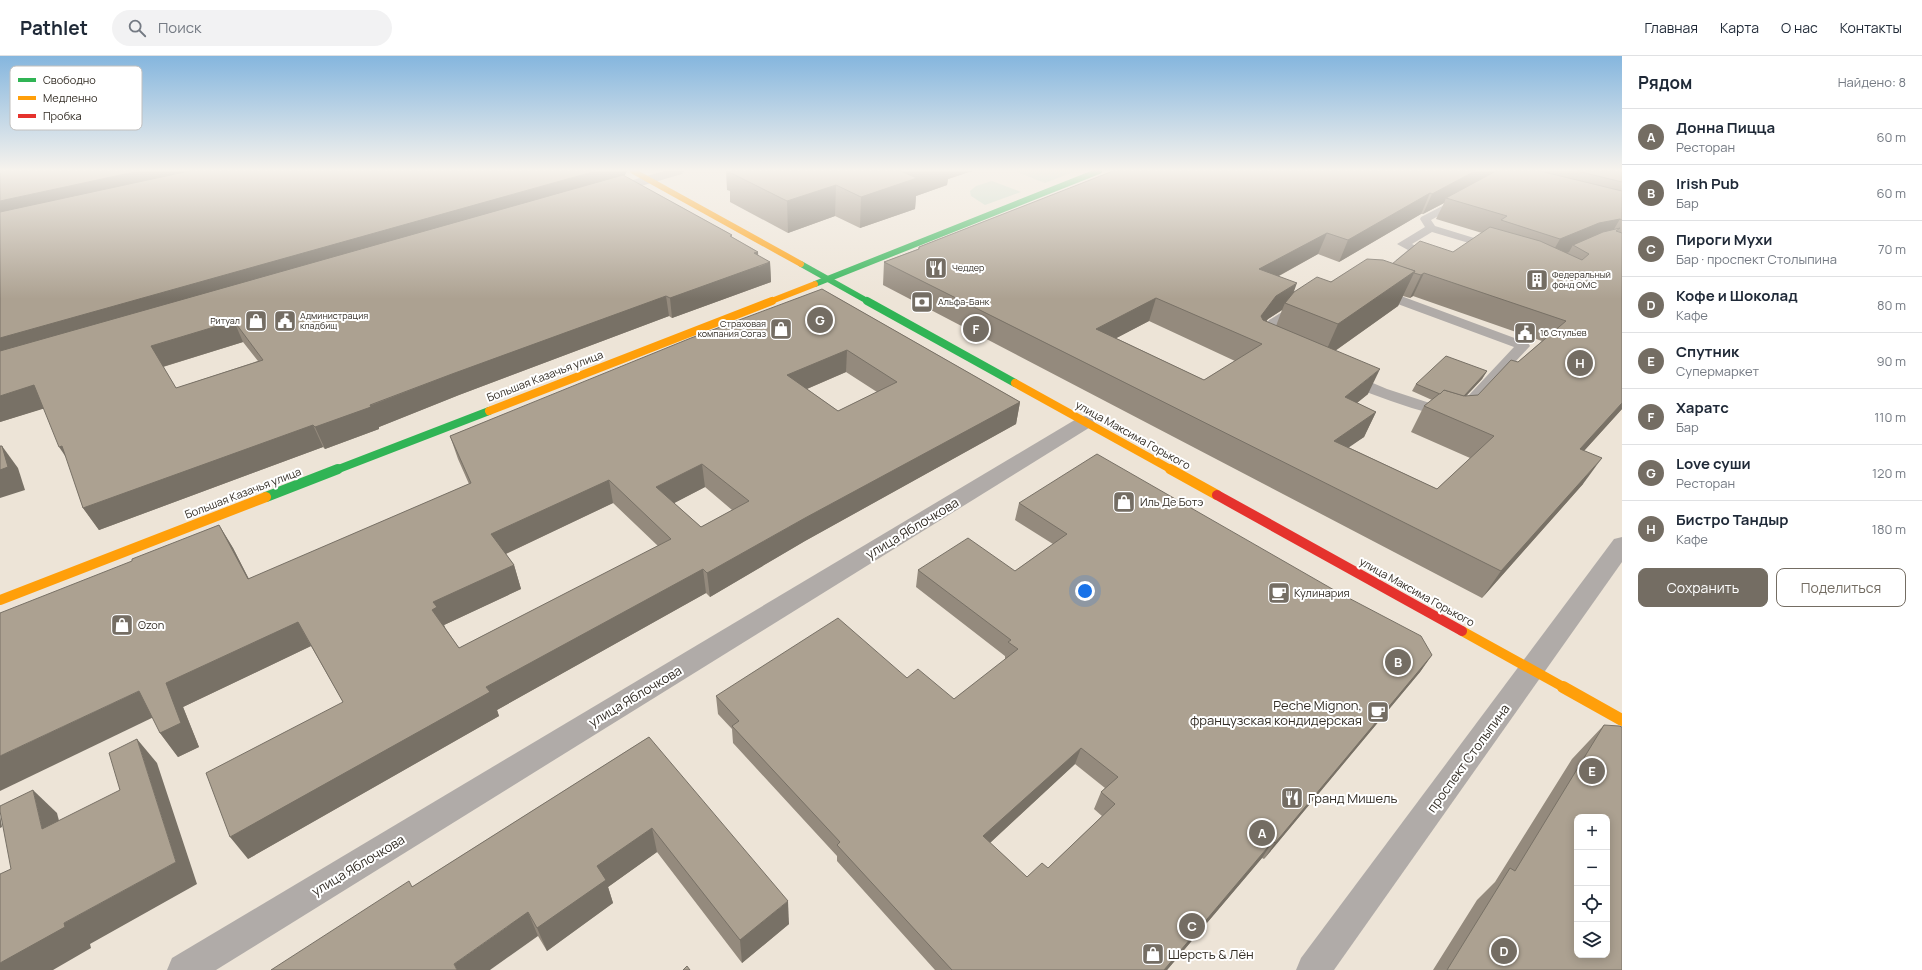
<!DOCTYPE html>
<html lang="ru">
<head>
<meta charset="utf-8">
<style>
  body { margin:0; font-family:Manrope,sans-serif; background:#f2f2f3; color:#1f2937 }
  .controls { position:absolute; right:12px; bottom:12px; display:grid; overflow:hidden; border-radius:8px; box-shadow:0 2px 10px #0003 }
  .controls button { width:36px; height:36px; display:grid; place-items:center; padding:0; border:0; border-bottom:1px solid #e0e1e3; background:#fff; color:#1f2937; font:20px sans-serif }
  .you { position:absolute; left:1085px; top:535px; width:14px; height:14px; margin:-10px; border:3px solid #fff; border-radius:50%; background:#1a73e8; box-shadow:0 0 0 6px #1a73e833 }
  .badge { display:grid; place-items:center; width:26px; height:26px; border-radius:50%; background:#746d63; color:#fff; font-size:13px; font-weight:700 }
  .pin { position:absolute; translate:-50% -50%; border:2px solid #fff; box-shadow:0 1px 4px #0006 }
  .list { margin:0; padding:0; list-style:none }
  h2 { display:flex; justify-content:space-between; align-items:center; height:52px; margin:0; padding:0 16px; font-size:17px }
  h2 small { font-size:13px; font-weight:400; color:#747a83 }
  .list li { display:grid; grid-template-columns:26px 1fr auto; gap:12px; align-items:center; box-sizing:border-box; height:56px; padding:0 16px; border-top:1px solid #e0e1e3 }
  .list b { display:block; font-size:15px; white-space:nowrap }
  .list p { margin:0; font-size:13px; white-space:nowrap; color:#747a83 }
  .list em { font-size:13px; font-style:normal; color:#747a83 }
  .actions { display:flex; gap:8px; padding:12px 16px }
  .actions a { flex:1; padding:9px 0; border:1px solid #746d63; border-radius:8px; text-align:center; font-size:14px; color:#746d63 }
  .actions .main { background:#746d63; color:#fff }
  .icon { flex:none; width:22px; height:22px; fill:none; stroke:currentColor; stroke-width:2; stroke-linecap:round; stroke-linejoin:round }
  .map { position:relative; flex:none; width:1622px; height:914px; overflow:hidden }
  header { display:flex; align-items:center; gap:24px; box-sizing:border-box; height:56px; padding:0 20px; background:#fff; border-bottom:1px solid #e0e1e3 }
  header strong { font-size:19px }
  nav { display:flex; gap:22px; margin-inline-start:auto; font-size:14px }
  .search { width:280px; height:36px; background:#f2f2f3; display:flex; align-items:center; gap:10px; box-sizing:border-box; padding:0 14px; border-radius:22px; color:#747a83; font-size:15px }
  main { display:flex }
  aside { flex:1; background:#fff }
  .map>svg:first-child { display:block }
  .green { fill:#c4d8c6 }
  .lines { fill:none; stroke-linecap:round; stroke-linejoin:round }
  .lane { fill:#b0aba8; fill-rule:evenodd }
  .street { fill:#b0aba8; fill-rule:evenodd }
  .fast-far2 { stroke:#30b455; stroke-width:6 }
  .fast-far1 { stroke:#30b455; stroke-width:8 }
  .fast { stroke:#30b455; stroke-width:10 }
  .slow-far3 { stroke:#ff9f0a; stroke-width:6 }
  .slow-far2 { stroke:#ff9f0a; stroke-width:8 }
  .slow-far1 { stroke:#ff9f0a; stroke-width:10 }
  .slow { stroke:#ff9f0a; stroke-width:12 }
  .jam { stroke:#e5322d; stroke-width:10 }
  .wall { fill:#948a7d; fill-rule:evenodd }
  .shaded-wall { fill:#787166 }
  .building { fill:#aca191; stroke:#787166; fill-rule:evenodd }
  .labels { text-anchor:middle; stroke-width:4; stroke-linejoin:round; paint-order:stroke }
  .far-poi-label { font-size:9px; fill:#332d25; stroke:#fff; text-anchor:start }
  .street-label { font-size:11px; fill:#332d25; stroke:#fff }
  .poi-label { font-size:11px; fill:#332d25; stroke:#fff; text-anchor:start }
  .near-street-label { font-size:13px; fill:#332d25; stroke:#fff }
  .near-poi-label { font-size:13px; fill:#332d25; stroke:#fff; text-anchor:start }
  .key { fill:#fff; stroke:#c2c0be; stroke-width:1 }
  .key-label { font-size:11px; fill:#332d25 }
</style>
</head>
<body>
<header>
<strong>Pathlet</strong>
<div class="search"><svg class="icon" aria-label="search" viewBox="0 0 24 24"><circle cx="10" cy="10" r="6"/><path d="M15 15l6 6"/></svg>Поиск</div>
<nav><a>Главная</a><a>Карта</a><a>О нас</a><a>Контакты</a></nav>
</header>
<main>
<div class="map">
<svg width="1622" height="914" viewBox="0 0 1622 914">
  <rect width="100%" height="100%" fill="#ede4d7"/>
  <g class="green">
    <polygon points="1014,115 1076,115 1045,127"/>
    <polygon points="992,125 1021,136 985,149 971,140 970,135 976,130"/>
  </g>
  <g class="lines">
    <g class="lane">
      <polygon points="1460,141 1464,142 1465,144 1464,146 1431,164 1435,170 1497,189 1499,191 1497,193 1489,193 1432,176 1412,188 1422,193 1420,195 1406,206 1398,206 1396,204 1408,194 1397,188 1425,171 1420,163 1421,161"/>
      <path d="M1331,226L1374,230L1528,287L1530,290L1462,363C1453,366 1442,361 1433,358C1371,342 1314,313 1256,287L1254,284L1269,264ZM1333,234L1368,237L1514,291L1454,355L1387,333L1269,283L1279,270Z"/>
    </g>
    <g class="street">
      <polygon points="664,115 684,115 682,118 610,139 604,135 605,132"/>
      <polygon points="1085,360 1092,362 1095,366 1092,370 216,914 167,914 172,902 1078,362"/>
      <polygon points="1622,481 1622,506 1334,914 1296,914 1301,902 1614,483"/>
    </g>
    <g class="fast-far2">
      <polyline points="801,208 869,246"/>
      <polyline points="815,228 1099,115"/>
    </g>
    <g class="fast-far1">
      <polyline points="867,245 1015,327"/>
      <polyline points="336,414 489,355"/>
    </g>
    <polyline class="fast" points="266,441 338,413"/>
    <g class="slow-far3">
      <polyline points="633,115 801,208"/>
      <polyline points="769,246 815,228"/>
    </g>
    <g class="slow-far2">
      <polyline points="1015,327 1172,414"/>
      <polyline points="489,355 772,245"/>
    </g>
    <g class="slow-far1">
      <polyline points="1170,413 1217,439"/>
      <polyline points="0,544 266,441"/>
      <polyline points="1462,575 1565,632"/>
    </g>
    <polyline class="slow" points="1563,631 1622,664"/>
    <polyline class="jam" points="1217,439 1462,575"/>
  </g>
  <g class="wall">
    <path d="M0,115L624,120L732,179V181L758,196V200L770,206L771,226L672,262L669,260L459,339L379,371V373L325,393L323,391L99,474L83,452L67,402L44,352L0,366ZM243,286L258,305L176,332L163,311Z"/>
    <polygon points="726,115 972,115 948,123 947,129 916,140 915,153 860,172 835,160 788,177 730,146 730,135 727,134"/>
    <path d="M1113,115H1622V353L1584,395L1583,428L1482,542L883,229L884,206L918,193L919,191ZM1444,147L1436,163L1482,177L1453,196L1392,208L1294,236L1279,220L1318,198L1339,206L1421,158H1423ZM1403,240L1410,242L1413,240L1542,285L1518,306L1478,339L1466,340L1482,323L1487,315L1416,328L1412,335L1432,344L1424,350L1411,376L1470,402L1437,433L1348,391L1364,381L1376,356L1357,347L1368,338L1335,295L1398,250ZM1282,254L1276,270L1266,265L1268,263ZM1149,265L1235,305L1204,324L1116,282Z"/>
    <path d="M822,233L1020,346L1016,368L805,485L710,541L706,537L497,654L499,660L248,803L343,646L311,590L183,651L199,691L178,701L160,677L132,505L219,469L233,492L249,523L469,428L458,403L450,380ZM846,316L877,336L838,355L807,333ZM705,431L732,454L701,471L674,447ZM613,447L658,490L459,592L446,573L444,569L521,533L514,509L506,498Z"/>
    <path d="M1019,447L1432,599L1420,616L1264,803L1262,802L1167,914H935L837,805V800L733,687L732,673L718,658L716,640L907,622L954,643L1005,604V600L916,531L918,514L1015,515L1053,488L1015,464ZM1075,708L1105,732L1101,736L1094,753L1102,760L1048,812L1027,821L990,787Z"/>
    <polygon points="1604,669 1622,914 1433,914 1477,844 1495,826 1572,703"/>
    <polygon points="649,681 789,868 742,907 657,796 608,831 613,847 547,895 538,880 412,831"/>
  </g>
  <g class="shaded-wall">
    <polygon points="139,115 224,115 0,165 0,145"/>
    <polygon points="596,115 627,115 624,121 0,306 0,282"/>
    <polygon points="900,115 972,115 948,123 947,129 916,140 915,153 860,172 861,141"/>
    <polygon points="1475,115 1500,115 1446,142 1444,147 1423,158 1432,138"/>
    <polygon points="836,129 835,160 788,177 787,145"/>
    <polygon points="1430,137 1421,158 1339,206 1348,184"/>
    <polygon points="1620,163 1607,185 1573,189 1569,196 1548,204 1560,183 1599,167"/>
    <polygon points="1327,177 1318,198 1251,235 1259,213"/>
    <polygon points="758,196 759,211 770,206 771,226 672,262 670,242 754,197"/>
    <polygon points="1415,215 1398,250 1322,304 1338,268"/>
    <polygon points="1424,217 1413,240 1410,242 1421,219"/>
    <polygon points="1297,227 1289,249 1285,247 1282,254 1268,263 1253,283 1261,260 1276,240"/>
    <polygon points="666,240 669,260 459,339 379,371 379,373 325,393 315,371 452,318"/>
    <polygon points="1156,242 1149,265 1090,296 1096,273"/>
    <polygon points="234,265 243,286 162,311 151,290"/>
    <polygon points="847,294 846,316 788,341 787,319"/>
    <polygon points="1380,313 1368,338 1333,366 1345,341"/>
    <polygon points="1487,315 1482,323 1454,353 1458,346"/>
    <polygon points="34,329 49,351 0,366 0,340"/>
    <polygon points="1020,346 1016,368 805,485 710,541 707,517 805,462"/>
    <polygon points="1622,347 1622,353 1562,419 1580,393"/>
    <polygon points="1376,356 1364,381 1322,410 1334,385"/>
    <polygon points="313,369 323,391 99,474 83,452"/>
    <polygon points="2,390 18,412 25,434 0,442 0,414"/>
    <polygon points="62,390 74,413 59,391"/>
    <polygon points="1602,402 1583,428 1482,542 1501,515"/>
    <polygon points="702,408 705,431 659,455 656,431"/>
    <polygon points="609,424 613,447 499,501 491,478"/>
    <polygon points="219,469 233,492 261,547 248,523"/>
    <polygon points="514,509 521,533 444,569 446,575 432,554 433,546"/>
    <polygon points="703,513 706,537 497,654 499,660 248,803 230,781 486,631"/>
    <polygon points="298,566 311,590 183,651 199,691 178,701 160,677 166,627"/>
    <polygon points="1432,599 1420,616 1264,803 1275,787"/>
    <polygon points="139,635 158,659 0,735 0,700"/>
    <polygon points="137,683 157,707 197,828 90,888 91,892 53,914 0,914 0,907 64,867 176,806"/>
    <polygon points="1081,692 1075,708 979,797 983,780"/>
    <polygon points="33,734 57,757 67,796 42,773"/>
    <polygon points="0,759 2,771 0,772"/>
    <polygon points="652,772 657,796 608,831 613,847 547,895 537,872 597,810"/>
    <polygon points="1273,785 1262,802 1167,914 1164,914"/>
    <polygon points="788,845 789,868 742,907 740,884"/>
    <polygon points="528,856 538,880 490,914 457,914 454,908"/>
  </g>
  <g class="building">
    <polygon points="0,115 139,115 0,145"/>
    <polygon points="189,115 596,115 0,282 0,156"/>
    <polygon points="731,115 901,115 900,115 917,122 861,141 836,129 787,145 729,116"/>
    <path d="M1113,115H1475L1432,138L1430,137L1348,184L1327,177L1259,213L1297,227L1276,240L1261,260L1263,264L1380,313L1345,341L1376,356L1334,385L1437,433L1494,380L1424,350L1444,334L1465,340L1478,339L1511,304L1518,306L1566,265L1424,217L1421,219L1414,217L1415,215L1392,208L1420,185L1453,196L1490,171L1540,185L1582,204L1589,198L1573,189L1603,176L1620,172L1616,175L1622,177V347L1580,393L1602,402L1501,515L884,206L919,193V191ZM1156,242L1262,288L1204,324L1096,273Z"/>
    <polygon points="1496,115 1540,115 1622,135 1622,164 1620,163 1599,167 1560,183 1501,164 1507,160 1446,142"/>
    <polygon points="1577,115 1622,115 1622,126"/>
    <path d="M623,119L732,179L730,180L758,196L754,197L770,206L670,242L666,240L452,318L370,349L371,351L315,371L313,369L83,452L62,390L59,391L34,329L0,340V295ZM234,265L263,304L176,332L151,290Z"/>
    <polygon points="1367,203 1383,204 1415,215 1338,268 1285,247 1294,236 1317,221 1331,226"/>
    <path d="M822,233L1020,346L805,462L707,517L703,513L486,631L490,636L230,781L206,717L343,646L298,566L166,627L181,667L160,677L139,635L0,700V557L132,505V503L219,469L248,523L471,427L450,380L691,282ZM847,294L897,326L838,355L787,319ZM702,408L749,445L701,471L656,431ZM609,424L671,483L459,592L432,554L437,551L433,546L514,509L491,478Z"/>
    <polygon points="1446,300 1487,315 1464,340 1444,334 1440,338 1416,328"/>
    <polygon points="0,390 2,390 8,411 0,414"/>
    <path d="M1097,398L1341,538L1421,580L1432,599L1275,787L1273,785L1164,914H952L837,789L840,786L732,670L739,665L716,640L838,562L907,622L918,613L954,643L1018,593L1008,586L1011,584L918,514L968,482L1015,515L1067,478L1019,447ZM1081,692L1118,721L1101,736L1115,748L1048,812L1042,807L1027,821L983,780Z"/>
    <path d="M1604,669L1619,670L1622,671V914H1447L1510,812L1515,815ZM1577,761H1607V899H1577Z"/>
    <polygon points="649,681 788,845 740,884 652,772 597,810 606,824 537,872 528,856 454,908 457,914 271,914 409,825 412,831"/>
    <polygon points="137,683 176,806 64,867 65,871 0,907 0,818 11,813 0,755 0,750 33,734 42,773 120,734 109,697"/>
    <polygon points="687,910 690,914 683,914"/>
  </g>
  <linearGradient id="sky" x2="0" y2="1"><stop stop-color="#85b6de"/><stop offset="0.47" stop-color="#f7f3ed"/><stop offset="1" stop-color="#f7f3ed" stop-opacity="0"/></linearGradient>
  <rect width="1622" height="243" fill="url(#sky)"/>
  <defs>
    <g id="restaurant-square" transform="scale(1.15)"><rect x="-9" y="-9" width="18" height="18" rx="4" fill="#746d63" stroke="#fff"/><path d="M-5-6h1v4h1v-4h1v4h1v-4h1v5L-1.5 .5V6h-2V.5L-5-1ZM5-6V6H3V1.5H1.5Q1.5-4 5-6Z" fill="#fff"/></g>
    <g id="building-square" transform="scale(1.15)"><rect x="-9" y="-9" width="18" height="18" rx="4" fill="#746d63" stroke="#fff"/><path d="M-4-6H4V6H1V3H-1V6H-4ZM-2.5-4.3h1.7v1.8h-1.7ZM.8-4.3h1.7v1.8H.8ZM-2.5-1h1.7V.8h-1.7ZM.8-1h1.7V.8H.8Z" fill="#fff"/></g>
    <g id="bank-square" transform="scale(1.15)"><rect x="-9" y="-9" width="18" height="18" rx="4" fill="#746d63" stroke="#fff"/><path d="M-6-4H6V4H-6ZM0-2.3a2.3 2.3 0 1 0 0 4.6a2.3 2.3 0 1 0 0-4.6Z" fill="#fff"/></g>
    <g id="shop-square" transform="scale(1.15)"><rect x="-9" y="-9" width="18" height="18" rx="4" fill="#746d63" stroke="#fff"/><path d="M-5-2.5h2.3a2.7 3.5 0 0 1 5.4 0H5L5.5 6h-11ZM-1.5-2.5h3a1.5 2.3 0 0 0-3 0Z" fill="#fff"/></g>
    <g id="civic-square" transform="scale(1.15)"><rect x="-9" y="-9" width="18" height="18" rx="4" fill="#746d63" stroke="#fff"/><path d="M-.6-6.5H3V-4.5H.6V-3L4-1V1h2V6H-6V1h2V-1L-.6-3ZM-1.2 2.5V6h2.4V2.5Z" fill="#fff"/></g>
    <g id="cafe-square" transform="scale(1.15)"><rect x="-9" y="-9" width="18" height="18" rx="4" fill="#746d63" stroke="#fff"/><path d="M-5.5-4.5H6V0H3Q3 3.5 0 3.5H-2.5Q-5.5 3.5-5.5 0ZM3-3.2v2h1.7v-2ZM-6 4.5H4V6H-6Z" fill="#fff"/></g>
  </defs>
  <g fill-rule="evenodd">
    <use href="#restaurant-square" x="936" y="212"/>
    <use href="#building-square" x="1537" y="224"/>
    <use href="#bank-square" x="922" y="246"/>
    <use href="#shop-square" x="256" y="265"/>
    <use href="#civic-square" x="285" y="265"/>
    <use href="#shop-square" x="781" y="273"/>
    <use href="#civic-square" x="1525" y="277"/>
    <use href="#shop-square" x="1124" y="446"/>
    <use href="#cafe-square" x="1279" y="537"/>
    <use href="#shop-square" x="122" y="569"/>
    <use href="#cafe-square" x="1378" y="656"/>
    <use href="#restaurant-square" x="1292" y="742"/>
    <use href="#shop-square" x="1153" y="898"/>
  </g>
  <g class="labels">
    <g class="far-poi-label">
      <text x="952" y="215">Чеддер</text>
      <text x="1552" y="222">Федеральный<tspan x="1552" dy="10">фонд ОМС</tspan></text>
      <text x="938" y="249">Альфа-Банк</text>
      <text x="300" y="263">Администрация<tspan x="300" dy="10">кладбищ</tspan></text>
      <text x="240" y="268" text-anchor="end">Ритуал</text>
      <text x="766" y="271" text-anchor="end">Страховая<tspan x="766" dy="10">компания Согаз</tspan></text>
      <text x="1540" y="280">16 Стульев</text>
    </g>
    <g class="street-label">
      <text transform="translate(545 320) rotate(-21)" y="4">Большая Казачья улица</text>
      <text transform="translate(1133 379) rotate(29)" y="4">улица Максима Горького</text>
      <text transform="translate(243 437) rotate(-21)" y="4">Большая Казачья улица</text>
      <text transform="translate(1417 536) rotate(29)" y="4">улица Максима Горького</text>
    </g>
    <g class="poi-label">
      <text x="1140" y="450">Иль Де Ботэ</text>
      <text x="1294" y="541">Кулинария</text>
      <text x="138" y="573">Ozon</text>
    </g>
    <g class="near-street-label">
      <text transform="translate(912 472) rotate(-31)" y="5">улица Яблочкова</text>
      <text transform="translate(635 640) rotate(-31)" y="5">улица Яблочкова</text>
      <text transform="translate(1468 702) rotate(-54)" y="5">проспект Столыпина</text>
      <text transform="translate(358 809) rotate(-31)" y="5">улица Яблочкова</text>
    </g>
    <g class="near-poi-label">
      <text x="1362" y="654" text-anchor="end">Peche Mignon,<tspan x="1362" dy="15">французская кондидерская</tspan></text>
      <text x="1308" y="747">Гранд Мишель</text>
      <text x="1168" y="903">Шерсть &amp; Лён</text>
    </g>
  </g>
  <rect x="10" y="10" width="132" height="64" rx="6" class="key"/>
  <rect x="18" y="22" width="18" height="4" fill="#30b455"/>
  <rect x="18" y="40" width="18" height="4" fill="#ff9f0a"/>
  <rect x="18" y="58" width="18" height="4" fill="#e5322d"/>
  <g class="key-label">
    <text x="43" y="28">Свободно</text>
    <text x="43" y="46">Медленно</text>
    <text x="43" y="64">Пробка</text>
  </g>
</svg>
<div class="controls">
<button>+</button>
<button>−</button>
<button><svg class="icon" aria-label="locate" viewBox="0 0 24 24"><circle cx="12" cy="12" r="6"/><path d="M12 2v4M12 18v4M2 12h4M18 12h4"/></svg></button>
<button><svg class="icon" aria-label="layers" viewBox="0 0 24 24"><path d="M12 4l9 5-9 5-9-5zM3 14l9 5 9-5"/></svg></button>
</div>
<div class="you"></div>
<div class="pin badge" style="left:1262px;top:777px">A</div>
<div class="pin badge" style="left:1398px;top:606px">B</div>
<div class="pin badge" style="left:1192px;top:870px">C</div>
<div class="pin badge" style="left:1504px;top:895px">D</div>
<div class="pin badge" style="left:1592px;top:715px">E</div>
<div class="pin badge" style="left:976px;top:273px">F</div>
<div class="pin badge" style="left:820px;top:264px">G</div>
<div class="pin badge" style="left:1580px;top:307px">H</div>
</div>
<aside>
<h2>Рядом<small>Найдено: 8</small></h2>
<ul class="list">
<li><span class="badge">A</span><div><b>Донна Пицца</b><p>Ресторан</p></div><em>60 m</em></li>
<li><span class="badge">B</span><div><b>Irish Pub</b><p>Бар</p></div><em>60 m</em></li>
<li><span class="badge">C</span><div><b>Пироги Мухи</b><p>Бар · проспект Столыпина</p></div><em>70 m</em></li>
<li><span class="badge">D</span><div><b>Кофе и Шоколад</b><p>Кафе</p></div><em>80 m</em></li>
<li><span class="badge">E</span><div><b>Спутник</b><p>Супермаркет</p></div><em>90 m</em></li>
<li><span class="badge">F</span><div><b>Харатс</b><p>Бар</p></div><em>110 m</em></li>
<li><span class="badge">G</span><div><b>Love суши</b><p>Ресторан</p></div><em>120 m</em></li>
<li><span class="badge">H</span><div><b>Бистро Тандыр</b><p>Кафе</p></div><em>180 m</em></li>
</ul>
<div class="actions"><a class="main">Сохранить</a><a>Поделиться</a></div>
</aside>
</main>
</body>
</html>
